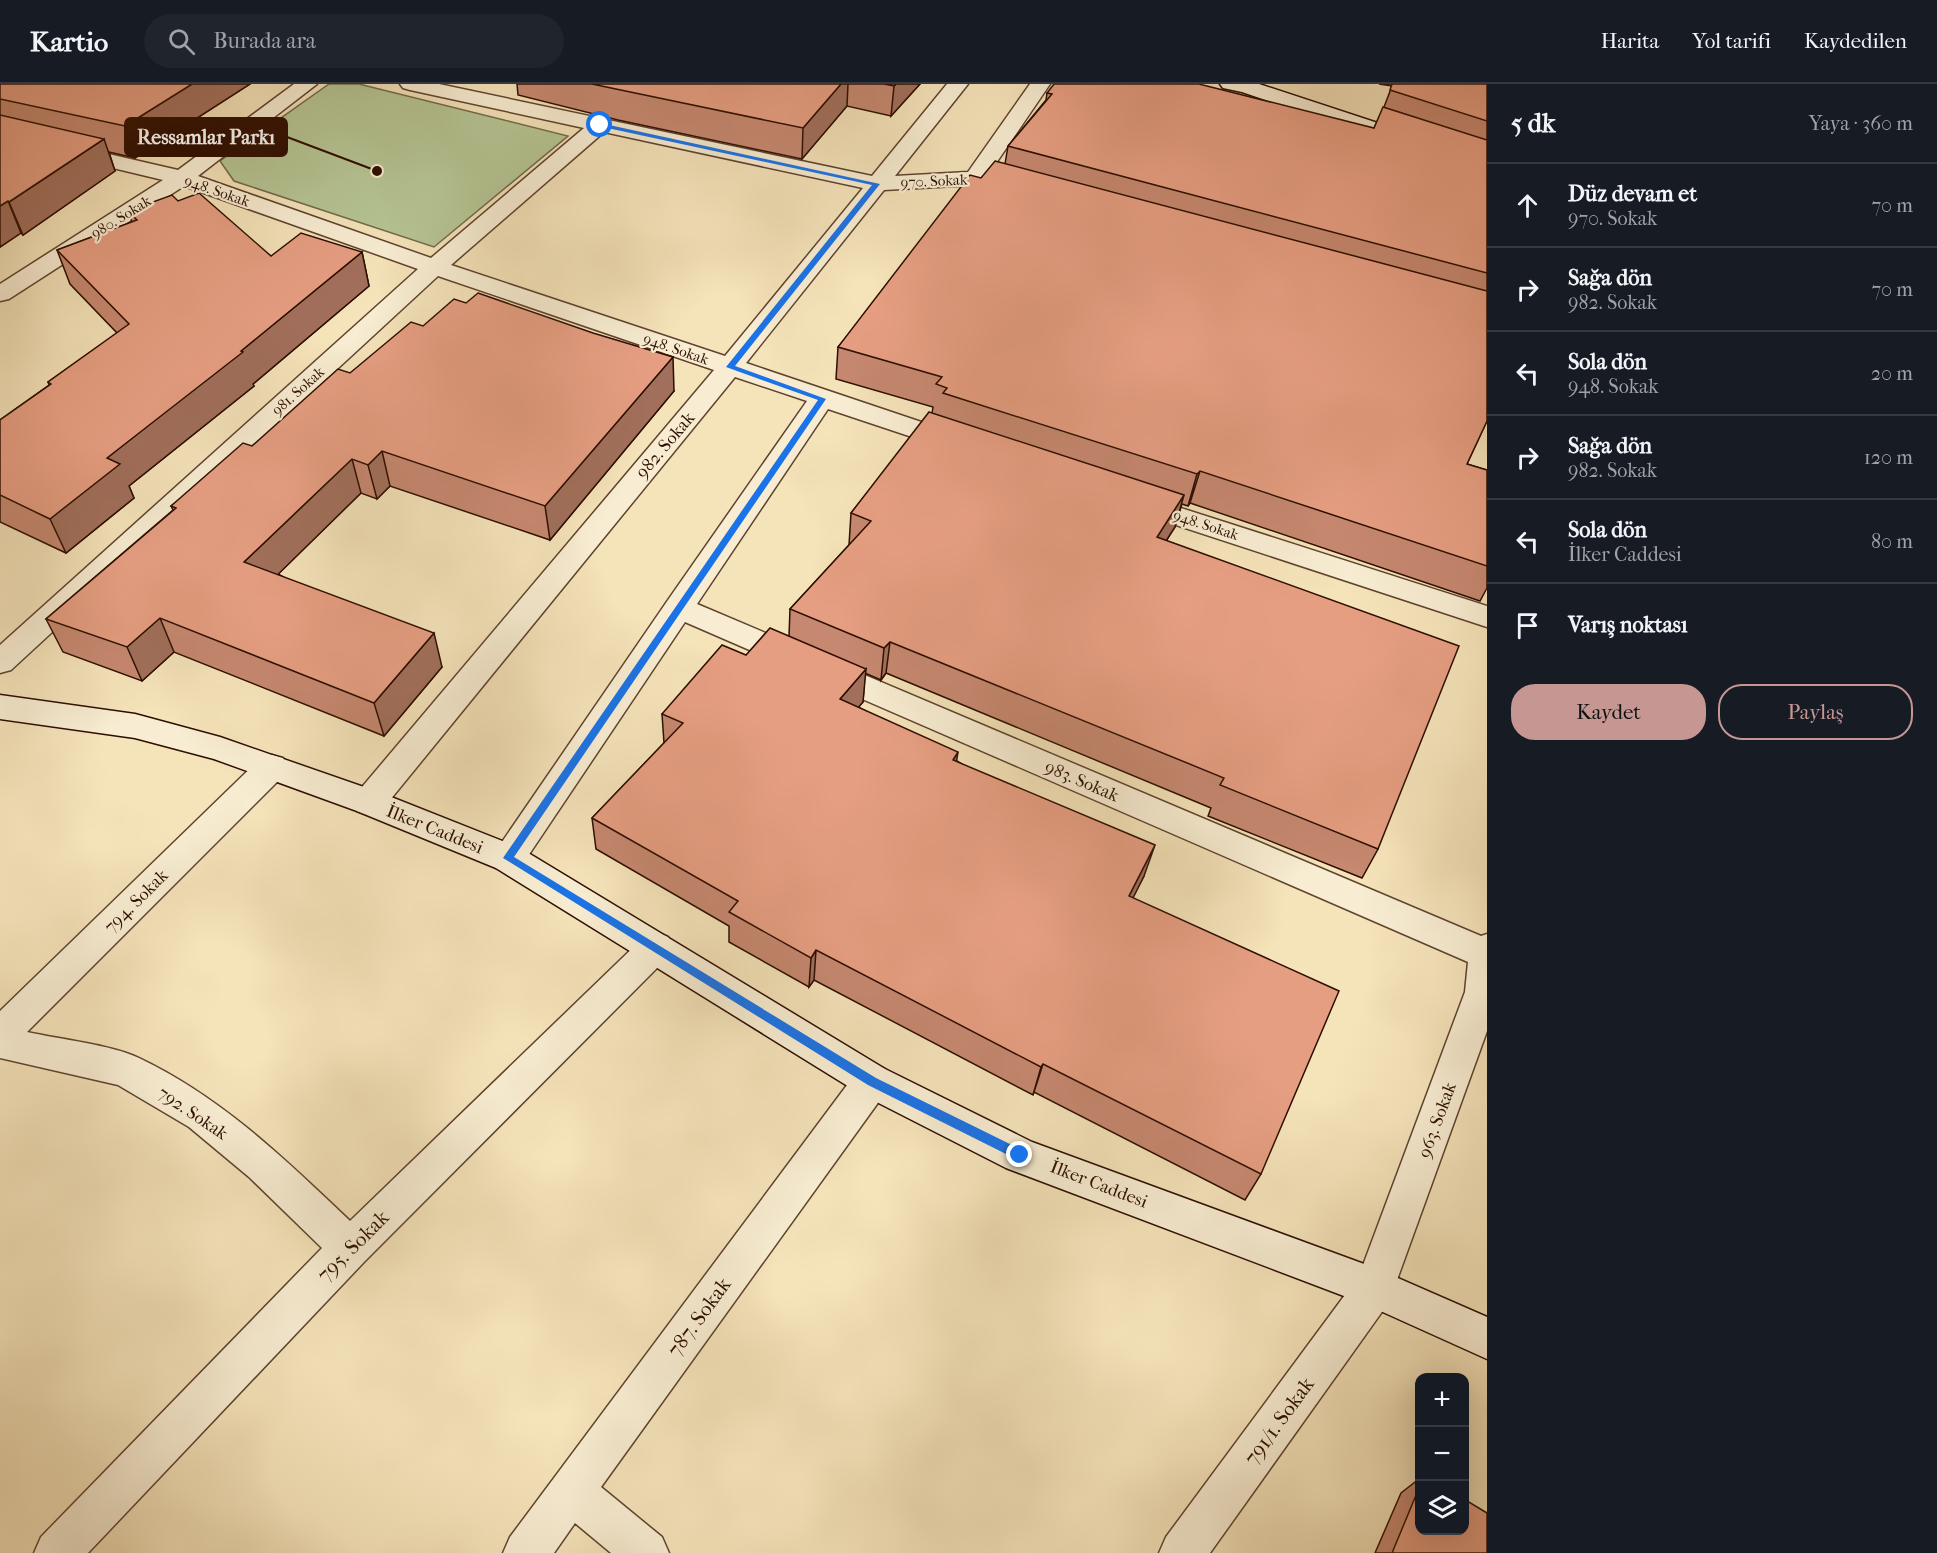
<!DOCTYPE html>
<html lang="tr">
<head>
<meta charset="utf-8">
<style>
  body { margin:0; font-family:"IM FELL French Canon",serif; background:#20242c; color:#f1f3f6 }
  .controls { position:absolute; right:18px; bottom:18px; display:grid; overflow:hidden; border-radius:12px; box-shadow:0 6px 24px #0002 }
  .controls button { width:54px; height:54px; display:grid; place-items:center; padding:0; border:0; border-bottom:2px solid #363941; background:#171b24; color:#f1f3f6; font:30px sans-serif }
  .stop { position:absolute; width:18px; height:18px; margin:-14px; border:4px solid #1a73e8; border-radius:50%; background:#fff }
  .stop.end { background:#1a73e8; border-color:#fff; box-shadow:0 2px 6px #0008 }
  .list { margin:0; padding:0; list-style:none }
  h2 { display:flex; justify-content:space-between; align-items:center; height:78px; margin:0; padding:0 24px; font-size:26px }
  h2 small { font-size:20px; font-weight:400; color:#9ea1a6 }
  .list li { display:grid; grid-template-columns:39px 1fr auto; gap:18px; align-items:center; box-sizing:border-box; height:84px; padding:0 24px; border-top:2px solid #363941 }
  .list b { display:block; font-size:22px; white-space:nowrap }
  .list p { margin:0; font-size:20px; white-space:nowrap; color:#9ea1a6 }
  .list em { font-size:20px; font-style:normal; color:#9ea1a6 }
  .actions { display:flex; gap:12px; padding:18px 24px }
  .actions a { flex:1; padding:14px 0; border:2px solid #c59692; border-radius:24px; text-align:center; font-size:21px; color:#c59692 }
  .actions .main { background:#c59692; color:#111 }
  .icon { flex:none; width:33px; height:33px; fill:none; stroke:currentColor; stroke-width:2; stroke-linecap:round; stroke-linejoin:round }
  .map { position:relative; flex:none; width:1487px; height:1469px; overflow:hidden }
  header { display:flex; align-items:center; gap:36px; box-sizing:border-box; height:84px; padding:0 30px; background:#171b24; border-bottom:2px solid #363941 }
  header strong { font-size:28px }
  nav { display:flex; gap:33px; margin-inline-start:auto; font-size:21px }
  .search { width:420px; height:54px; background:#20242c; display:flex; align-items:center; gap:15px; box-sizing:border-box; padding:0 21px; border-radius:33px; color:#9ea1a6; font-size:22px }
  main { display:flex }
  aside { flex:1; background:#171b24 }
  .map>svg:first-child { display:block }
  .green { fill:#b6c594; stroke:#726a4a; stroke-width:1.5 }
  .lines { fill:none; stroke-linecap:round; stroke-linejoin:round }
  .minor-casing { stroke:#5f432e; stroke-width:3 }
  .secondary-casing { stroke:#2d0e00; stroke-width:3 }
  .minor { fill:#f8edd2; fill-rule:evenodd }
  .secondary { fill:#f8edd2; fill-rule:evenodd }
  .wall { fill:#c68870; stroke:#2d0e00; stroke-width:1.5 }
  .shaded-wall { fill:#a16f5b; stroke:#2d0e00; stroke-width:1.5 }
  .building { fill:#e69e82; stroke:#2d0e00; stroke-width:1.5 }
  .route { fill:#1a73e8 }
  .labels { text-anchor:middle; stroke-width:4.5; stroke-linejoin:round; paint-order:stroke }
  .far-street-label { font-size:15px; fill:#2d0e00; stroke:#f8edd2 }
  .street-label { font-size:18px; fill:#2d0e00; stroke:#f8edd2 }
  .near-street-label { font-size:21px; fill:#2d0e00; stroke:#f8edd2 }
  .leader { fill:none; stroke:#2d0e00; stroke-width:2 }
  .callout-dot { fill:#2d0e00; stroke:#f8edd2; stroke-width:2 }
  .callout { fill:#2d0e00; stroke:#2d0e00; stroke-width:2 }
  .callout-label { font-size:20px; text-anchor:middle; font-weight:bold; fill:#fff }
</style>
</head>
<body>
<header>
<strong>Kartio</strong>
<div class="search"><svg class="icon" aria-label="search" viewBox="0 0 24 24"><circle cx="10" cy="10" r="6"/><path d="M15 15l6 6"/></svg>Burada ara</div>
<nav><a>Harita</a><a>Yol tarifi</a><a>Kaydedilen</a></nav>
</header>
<main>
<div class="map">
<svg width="1487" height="1469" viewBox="0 0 1487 1469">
  <rect width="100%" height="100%" fill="#f5e3ba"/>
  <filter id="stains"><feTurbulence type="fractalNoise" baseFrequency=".00333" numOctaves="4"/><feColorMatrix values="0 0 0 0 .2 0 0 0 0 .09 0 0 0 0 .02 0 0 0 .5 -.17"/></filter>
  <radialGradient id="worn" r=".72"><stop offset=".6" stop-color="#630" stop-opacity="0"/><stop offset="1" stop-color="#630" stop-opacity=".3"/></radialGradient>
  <polygon class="green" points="329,0 359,0 568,52 434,163 234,97 220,77"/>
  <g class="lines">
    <g class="minor-casing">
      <g id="minor">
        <path d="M294,0H317L198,92L431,174L584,44L410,6L403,4L400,0H439L872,92L947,0H968L895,92L968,88L1030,0H1050L988,91L1018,99L1021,104L1018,109L1010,111L974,101L884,106L746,279L966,353L970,359L966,365L957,367L948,365L828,325L697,520L1481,852L1487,850V947L1389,1218L1210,1469H1159L1166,1453L1359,1192L1465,908L1468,878L685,538L520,784L508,788L496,784L491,774L668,516L807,317L735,293L381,727L369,731L357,727L353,718L357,709L714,286L438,192L11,586L0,589V561L418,185L184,102L9,215L0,217V200L163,96L0,57V45L178,86ZM604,48L863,104L725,272L451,181Z"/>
        <polygon points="1134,409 1487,522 1487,543 1124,424 1120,418 1124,412"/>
        <path d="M272,671L283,674L288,683L283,692L27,948C59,955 112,961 139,974C221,1013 285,1075 350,1137L644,853L656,848L668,853L674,863L668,873L364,1178L88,1469H34L41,1453L322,1164L249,1093L189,1043L118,1001L0,974V927L261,674Z"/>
        <polygon points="872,980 885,985 891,997 885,1009 601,1403 662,1453 669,1469 611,1469 575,1439 554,1469 503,1469 510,1453 859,985"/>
      </g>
    </g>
    <g class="secondary-casing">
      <g id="secondary">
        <polygon points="1220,0 1259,0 1405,48 1408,53 1405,58 1397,59 1389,58 1242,8 1223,4"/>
        <polygon points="0,611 135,630 220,653 381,709 520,764 885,985 1032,1058 1375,1184 1487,1233 1487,1275 1365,1220 1006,1084 859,1009 496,784 357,727 214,675 135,654 0,635"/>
      </g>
    </g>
    <use href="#minor" class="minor"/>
    <use href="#secondary" class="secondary"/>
  </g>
  <g class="wall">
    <polygon points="0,0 250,0 135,74 109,68 115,87 23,151 21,149 0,163"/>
    <polygon points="517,0 920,0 891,32 847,22 802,75 618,36 518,11"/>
    <polygon points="1379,0 1487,0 1487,337 1467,380 1487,386 1487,504 1480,517 1190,419 1188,422 1182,420 1175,443 1166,457 1378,765 1362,794 1208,732 1211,724 886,589 881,596 865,589 863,618 858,623 957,677 1144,792 1133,813 1261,1090 1245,1116 1034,1008 1033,1011 814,896 809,903 729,858 729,842 596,765 592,734 664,659 662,630 746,571 789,552 790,525 849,461 851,429 932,329 933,323 836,295 838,263 981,94 1005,80 1008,62 1046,16 1047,9 1374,44 1384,23 1392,2"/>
    <polygon points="178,117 271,172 362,168 369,202 253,300 254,302 129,402 134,414 66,469 0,438 0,336 49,301 48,298 117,249 70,200 57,166 132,138 128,127"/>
    <polygon points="423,242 674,307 550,456 390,402 377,415 361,409 278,490 442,583 384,652 174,568 142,597 63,568 46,535 173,426 171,422 350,289"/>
    <polygon points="1419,1395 1419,1446 1487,1469 1375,1469 1401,1409"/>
  </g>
  <g class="shaded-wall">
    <polygon points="192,0 250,0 135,74 125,42"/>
    <polygon points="841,0 848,0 847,22 802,75 803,44"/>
    <polygon points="896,0 920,0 891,32 894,2"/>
    <polygon points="104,55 115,87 23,151 9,118"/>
    <polygon points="8,117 21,149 0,163 0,122"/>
    <polygon points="362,168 369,202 253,300 254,302 129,402 134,414 66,469 50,435 107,374 241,267"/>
    <polygon points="673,273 674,307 550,456 545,422"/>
    <polygon points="382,367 390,402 377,415 368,381"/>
    <polygon points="352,375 361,409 256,512 244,478"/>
    <polygon points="1200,387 1190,419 1188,422 1197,390"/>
    <polygon points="1184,411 1175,443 1148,485 1157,453"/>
    <polygon points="160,534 174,568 142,597 127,563"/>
    <polygon points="434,549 442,583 384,652 374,619"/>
    <polygon points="890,558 886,589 881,596 884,564"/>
    <polygon points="866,585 863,618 838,648 840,615"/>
    <polygon points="958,668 953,700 953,676"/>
    <polygon points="1155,761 1144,792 1119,842 1129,812"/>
    <polygon points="816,866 814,896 809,903 811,874"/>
    <polygon points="1043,980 1034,1008 1033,1011 1041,983"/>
  </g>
  <g class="building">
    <polygon points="0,0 192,0 125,42 0,15"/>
    <polygon points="592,0 841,0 803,44"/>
    <polygon points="884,0 896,0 894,2"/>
    <polygon points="1054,0 1199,0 1374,44 1383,23 1487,56 1487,189 1008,62 1052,10 1047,9"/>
    <polygon points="1392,0 1487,0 1487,37 1390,6"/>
    <polygon points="0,31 104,55 9,118 8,117 0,122"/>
    <polygon points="995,77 1487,207 1487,337 1467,380 1487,386 1487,482 1200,387 1197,390 943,309 947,304 936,300 942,293 838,263 970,91 981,94"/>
    <polygon points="199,109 271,172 301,149 362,168 241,267 243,268 107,374 120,380 50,435 0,411 0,336 51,300 48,298 129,240 57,166 137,136 128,127 172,111 178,117"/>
    <polygon points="478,209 593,249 673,273 545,422 382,367 368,381 352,375 244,478 434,549 374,619 160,534 127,563 46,535 176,424 171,422 243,359 252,362 338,285 350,289 411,238 423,242 454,215 466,219"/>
    <polygon points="929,328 1184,411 1157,453 1459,562 1378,765 1220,701 1224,694 890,558 884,564 790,525 871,437 851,429"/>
    <polygon points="770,544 866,585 840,615 958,668 953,676 1155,761 1129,812 1339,907 1261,1090 1043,980 1041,983 816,866 811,874 729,828 738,817 592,734 683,639 662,630 722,561 746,571"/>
    <polygon points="1419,1404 1419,1446 1464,1446 1464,1415 1487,1429 1487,1469 1392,1469"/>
  </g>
  <polygon class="route" points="600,39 880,100 735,282 826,315 514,773 876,994 1024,1067 1024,1075 1016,1075 868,1001 503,774 818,316 726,283 872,101 598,42"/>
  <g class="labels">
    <g class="far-street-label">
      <text transform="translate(934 97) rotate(-3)" y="5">970. Sokak</text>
      <text transform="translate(217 107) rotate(19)" y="5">948. Sokak</text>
      <text transform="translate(121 133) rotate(-32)" y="5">980. Sokak</text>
      <text transform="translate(676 265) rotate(19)" y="5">948. Sokak</text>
      <text transform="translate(298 307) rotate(-42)" y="5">981. Sokak</text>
      <text transform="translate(1206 441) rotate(18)" y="5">948. Sokak</text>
    </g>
    <g class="street-label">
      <text transform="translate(665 361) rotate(-50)" y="6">982. Sokak</text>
      <text transform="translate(1082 697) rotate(23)" y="6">983. Sokak</text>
      <text transform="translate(435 745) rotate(22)" y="6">İlker Caddesi</text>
      <text transform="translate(136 817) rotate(-45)" y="6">794. Sokak</text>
      <text transform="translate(193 1029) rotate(34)" y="6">792. Sokak</text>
      <text transform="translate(1437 1036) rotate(-70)" y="6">963. Sokak</text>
      <text transform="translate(1099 1100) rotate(21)" y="6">İlker Caddesi</text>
    </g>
    <g class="near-street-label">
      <text transform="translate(353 1162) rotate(-45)" y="7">795. Sokak</text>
      <text transform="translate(699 1233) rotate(-54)" y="7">787. Sokak</text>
      <text transform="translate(1279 1337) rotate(-54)" y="7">791/1. Sokak</text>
    </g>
  </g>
  <path class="leader" d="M377 87L287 53"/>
  <circle class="callout-dot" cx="377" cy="87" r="6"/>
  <rect class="callout" x="125" y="34" width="162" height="38" rx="6"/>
  <g class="callout-label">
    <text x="206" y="60">Ressamlar Parkı</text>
  </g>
  <rect width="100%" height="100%" filter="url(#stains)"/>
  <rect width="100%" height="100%" fill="url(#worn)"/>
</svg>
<div class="controls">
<button>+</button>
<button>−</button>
<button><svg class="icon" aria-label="layers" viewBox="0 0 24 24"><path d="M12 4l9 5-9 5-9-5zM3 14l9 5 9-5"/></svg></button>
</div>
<div class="stop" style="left:600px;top:41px"></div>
<div class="stop end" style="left:1020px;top:1071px"></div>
</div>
<aside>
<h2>5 dk<small>Yaya · 360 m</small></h2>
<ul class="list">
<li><svg class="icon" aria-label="ahead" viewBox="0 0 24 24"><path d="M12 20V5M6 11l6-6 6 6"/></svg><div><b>Düz devam et</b><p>970. Sokak</p></div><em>70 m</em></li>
<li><svg class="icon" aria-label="right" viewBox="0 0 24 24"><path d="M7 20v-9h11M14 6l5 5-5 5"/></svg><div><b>Sağa dön</b><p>982. Sokak</p></div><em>70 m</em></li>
<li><svg class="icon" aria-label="left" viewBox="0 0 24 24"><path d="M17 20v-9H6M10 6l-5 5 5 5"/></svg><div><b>Sola dön</b><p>948. Sokak</p></div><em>20 m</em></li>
<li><svg class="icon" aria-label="right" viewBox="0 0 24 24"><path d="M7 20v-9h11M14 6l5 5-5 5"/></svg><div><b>Sağa dön</b><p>982. Sokak</p></div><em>120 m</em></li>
<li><svg class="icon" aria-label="left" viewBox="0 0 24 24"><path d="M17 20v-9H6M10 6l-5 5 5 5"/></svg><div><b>Sola dön</b><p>İlker Caddesi</p></div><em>80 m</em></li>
<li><svg class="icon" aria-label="arrive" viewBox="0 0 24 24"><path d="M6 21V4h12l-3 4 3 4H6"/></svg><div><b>Varış noktası</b></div></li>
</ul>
<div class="actions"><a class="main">Kaydet</a><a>Paylaş</a></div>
</aside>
</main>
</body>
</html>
